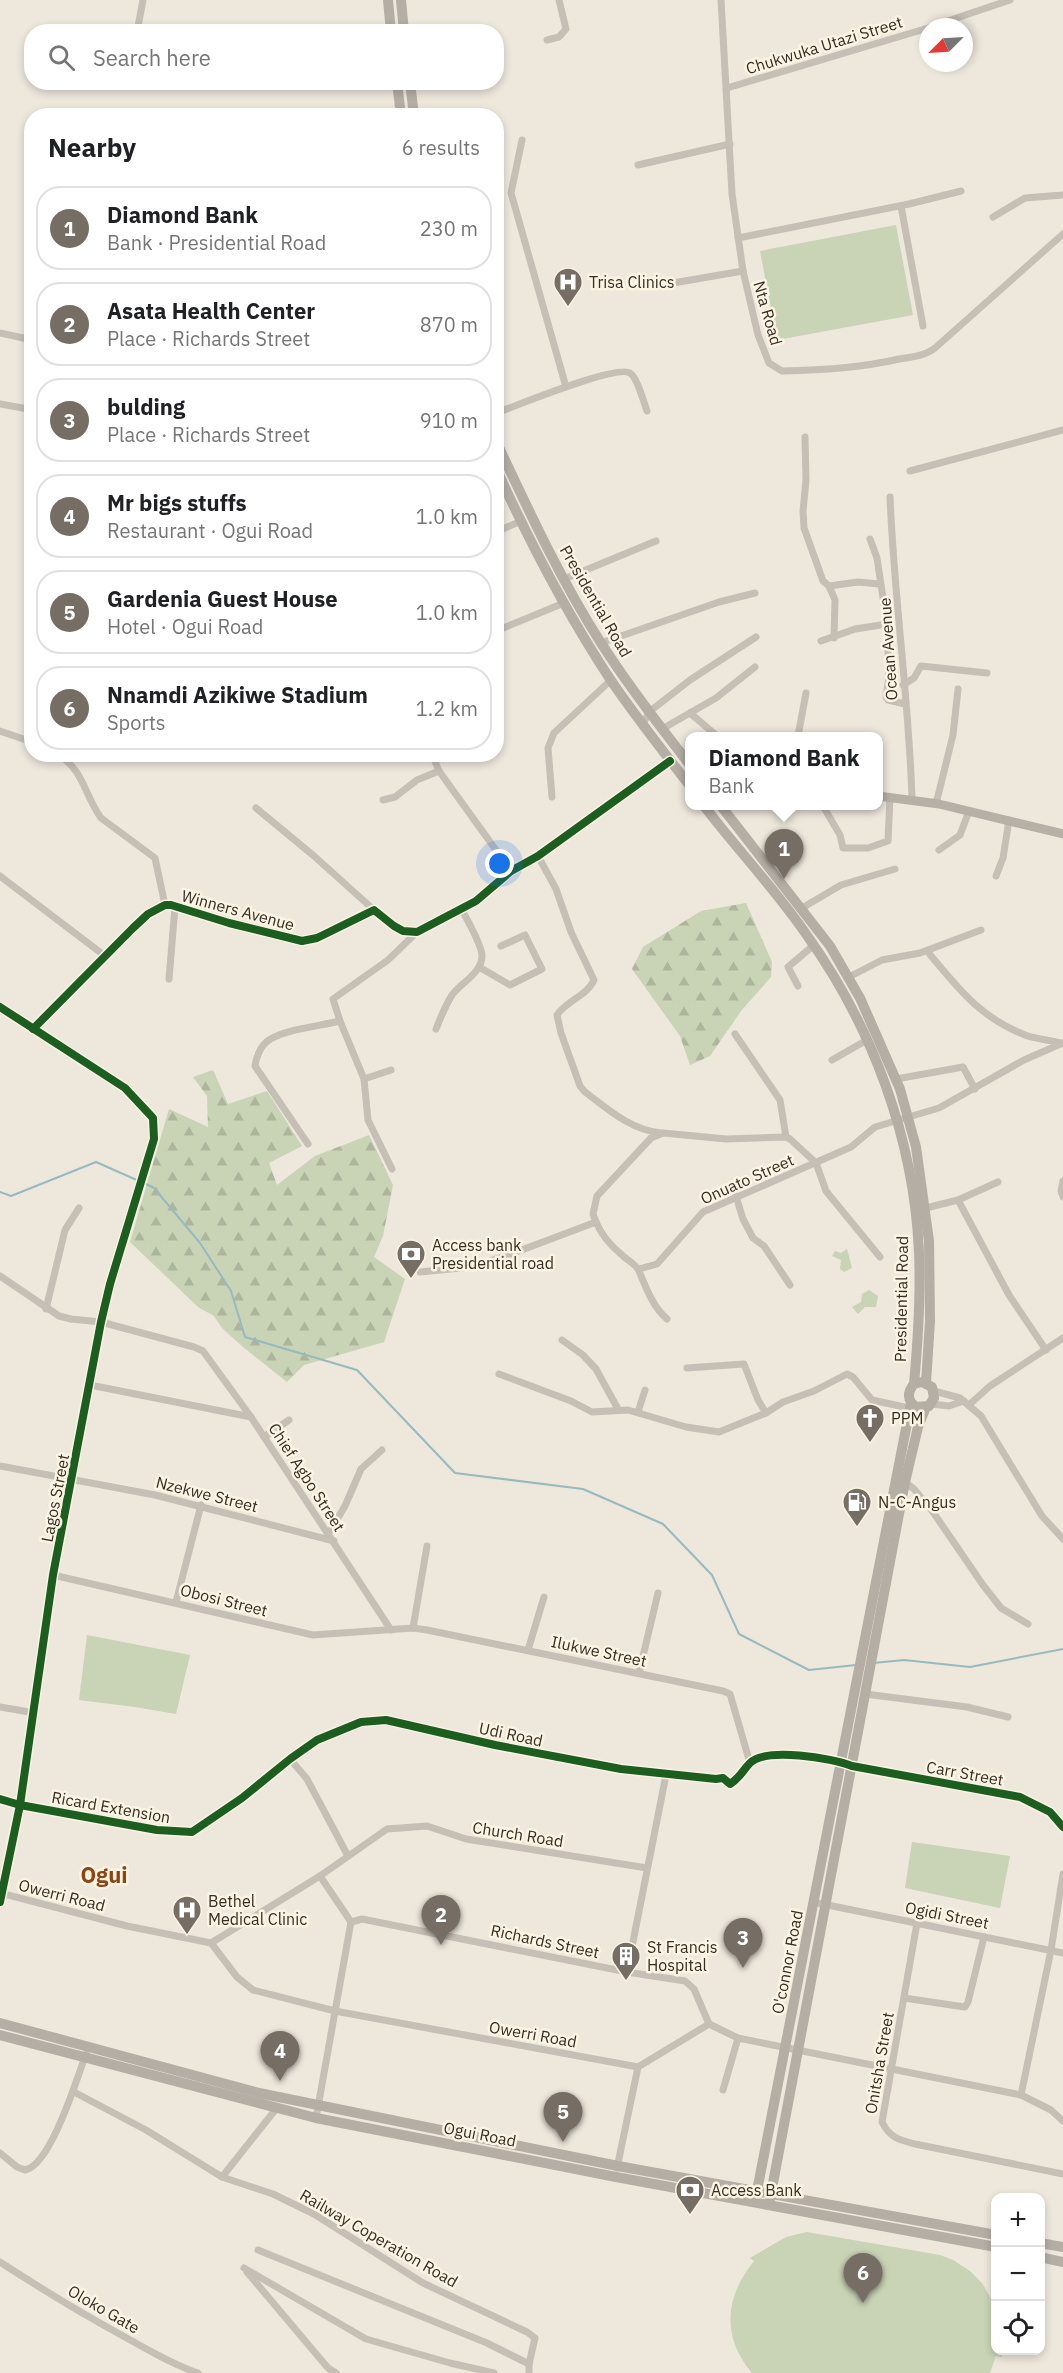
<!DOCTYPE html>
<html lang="en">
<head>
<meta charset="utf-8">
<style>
  body { margin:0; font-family:"IBM Plex Sans",sans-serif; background:#f6f6f6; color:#202124 }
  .controls { position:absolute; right:18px; bottom:18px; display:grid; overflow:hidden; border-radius:12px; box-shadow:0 3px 9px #0003 }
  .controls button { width:54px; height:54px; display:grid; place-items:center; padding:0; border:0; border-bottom:2px solid #e0e0e0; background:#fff; color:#202124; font:30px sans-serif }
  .compass { position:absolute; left:919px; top:18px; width:54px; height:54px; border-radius:50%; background:#fff; box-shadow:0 3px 9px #0003; rotate:246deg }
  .you { position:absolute; left:500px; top:864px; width:21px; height:21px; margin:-15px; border:4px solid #fff; border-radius:50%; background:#1a73e8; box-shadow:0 0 0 9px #1a73e833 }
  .badge { display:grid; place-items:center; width:39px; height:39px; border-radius:50%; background:#766e65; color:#fff; font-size:20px; font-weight:700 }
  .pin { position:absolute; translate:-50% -50px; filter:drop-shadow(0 2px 3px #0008) }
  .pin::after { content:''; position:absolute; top:32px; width:21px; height:18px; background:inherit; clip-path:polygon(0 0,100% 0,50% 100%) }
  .popup { position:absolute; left:685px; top:732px; width:198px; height:78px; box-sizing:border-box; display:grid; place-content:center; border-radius:12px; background:#fff; filter:drop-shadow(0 2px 4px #0005); font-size:20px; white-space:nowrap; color:#757577 }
  .popup b { font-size:22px; color:#202124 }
  .popup::after { content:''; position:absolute; left:50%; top:100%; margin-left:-12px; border:12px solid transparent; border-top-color:#fff }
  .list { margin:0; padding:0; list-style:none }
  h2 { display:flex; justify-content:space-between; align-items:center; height:78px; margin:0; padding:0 24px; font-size:26px }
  h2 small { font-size:20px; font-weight:400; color:#757577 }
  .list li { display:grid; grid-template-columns:39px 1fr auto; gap:18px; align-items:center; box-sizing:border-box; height:84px; margin:0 12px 12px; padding:0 12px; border:2px solid #e0e0e0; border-radius:24px }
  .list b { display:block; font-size:22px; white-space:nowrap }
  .list p { margin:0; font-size:20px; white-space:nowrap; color:#757577 }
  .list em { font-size:20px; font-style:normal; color:#757577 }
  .icon { flex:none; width:33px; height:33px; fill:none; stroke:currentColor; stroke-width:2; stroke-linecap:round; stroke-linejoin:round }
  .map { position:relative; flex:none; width:1063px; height:2373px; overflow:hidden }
  .search { position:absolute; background:#fff; box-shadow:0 3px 9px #0003; left:24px; top:24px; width:480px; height:66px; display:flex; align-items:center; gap:15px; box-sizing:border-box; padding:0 21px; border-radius:24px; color:#757577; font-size:22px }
  .panel { position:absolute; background:#fff; box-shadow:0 3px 9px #0003; left:24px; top:108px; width:480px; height:654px; border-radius:24px }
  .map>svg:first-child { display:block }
  .forest { fill:url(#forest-firs) }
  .garden { fill:#c9d3b5 }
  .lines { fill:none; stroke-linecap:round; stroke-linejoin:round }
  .stream { stroke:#98babf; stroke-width:2 }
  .street { stroke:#c5bfb6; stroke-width:7 }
  .secondary { stroke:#b6b0a6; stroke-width:9 }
  .primary { stroke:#b4aea5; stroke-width:10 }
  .cycleway-casing { stroke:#fbf4e3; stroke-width:11 }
  .cycleway { stroke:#1b5e20; stroke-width:8 }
  .labels { text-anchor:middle; stroke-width:5; stroke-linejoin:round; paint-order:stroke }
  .street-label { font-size:16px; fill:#362d25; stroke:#fbf4e3 }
  .poi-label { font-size:16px; fill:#362d25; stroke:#fbf4e3; text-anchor:start }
  .district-label { font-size:22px; font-weight:bold; fill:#8c4616; stroke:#fbf4e3 }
</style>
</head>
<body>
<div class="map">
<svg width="1063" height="2373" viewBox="0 0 1063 2373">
  <defs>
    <pattern id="forest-firs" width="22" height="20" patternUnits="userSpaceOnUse" patternTransform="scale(1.5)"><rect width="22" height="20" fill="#c9d3b5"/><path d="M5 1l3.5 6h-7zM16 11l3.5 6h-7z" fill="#adb59c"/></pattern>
  </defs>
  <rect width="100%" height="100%" fill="#ede7dc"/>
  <g class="forest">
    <polygon points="746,903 772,962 771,977 741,1011 710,1056 690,1065 680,1036 632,969 643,947 701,911"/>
    <polygon points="213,1070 228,1104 267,1091 302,1146 269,1163 277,1185 315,1156 369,1135 393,1185 383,1236 374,1257 405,1279 384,1342 304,1365 287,1382 243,1347 222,1328 214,1316 198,1307 130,1242 169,1109 208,1127 207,1096 193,1077"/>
  </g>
  <g class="garden">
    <polygon points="896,225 913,315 777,340 760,251"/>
    <polygon points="847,1249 852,1268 844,1272 840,1269 841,1260 832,1256 835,1251 841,1253"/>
    <polygon points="869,1290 878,1296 876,1307 865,1307 858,1314 852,1307 861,1302 862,1294"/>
    <polygon points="87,1635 190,1655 176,1714 135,1707 79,1700"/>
    <polygon points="912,1842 1010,1856 1000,1908 905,1888"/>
    <path d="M807,2232L940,2255L953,2260L970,2271L982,2283L992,2300L995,2307L996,2350L1002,2351V2357L996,2356L990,2373H752C721,2336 725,2297 754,2261L750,2258L786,2237Z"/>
  </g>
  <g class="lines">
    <g class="stream">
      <polyline points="144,1183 154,1188 200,1243 231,1291 245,1337 357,1370 455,1473 583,1489 663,1524 712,1575 739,1634 809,1670 856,1665"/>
      <polyline points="0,1192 11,1196 96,1162 139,1181"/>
      <polyline points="873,1663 904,1660 970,1667 1063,1649"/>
    </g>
    <g class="street">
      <path d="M721,0L732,194L743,271L758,335L769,363L782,371C822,370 860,368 899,359C912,357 925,356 935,348L1063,234"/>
      <polyline points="930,27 1010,0"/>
      <polyline points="137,32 143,0"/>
      <polyline points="547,40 559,37 566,29 559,0"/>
      <polyline points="126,83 126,82"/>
      <polyline points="727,88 928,28"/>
      <polyline points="522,140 511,193 566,387"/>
      <polyline points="638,165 730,144"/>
      <polyline points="901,206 923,326"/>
      <polyline points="993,217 1025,198 1063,195"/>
      <polyline points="738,238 909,204 961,191"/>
      <polyline points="673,283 743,271"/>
      <polyline points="0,333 32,340"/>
      <polyline points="0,404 28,409 31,418"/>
      <path d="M496,413C516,406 617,364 630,373C637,377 644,403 647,411"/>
      <polyline points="805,437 806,480 803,511 804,528 823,581 829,586 858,582 879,584"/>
      <polyline points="910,471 1063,430"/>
      <path d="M890,497C894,598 909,698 912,799"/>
      <polyline points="496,532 521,521"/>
      <polyline points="870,539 877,558 887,624 889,677 886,697 888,700 905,704"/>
      <polyline points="564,579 656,541"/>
      <polyline points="829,586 835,600 834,638"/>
      <polyline points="496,631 564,603"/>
      <polyline points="821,641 855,629 887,624"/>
      <polyline points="601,643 719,602 755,593"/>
      <polyline points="903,685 914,678 921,666 987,673"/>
      <polyline points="690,713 717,736"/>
      <polyline points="643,724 649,712 690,680 756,637"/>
      <polyline points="662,729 716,698 755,667"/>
      <polyline points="0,731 32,742"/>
      <polyline points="798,736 806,693"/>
      <path d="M58,754C84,771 84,794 101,818L155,858L165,905"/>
      <polyline points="432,754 439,771 511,871"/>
      <polyline points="552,797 548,748 554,733 611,680"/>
      <polyline points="383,800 395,797 417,780 439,771"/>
      <polyline points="936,804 953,735 958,689"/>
      <polyline points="823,806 840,835 843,848 868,848 888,841 890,797"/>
      <polyline points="256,808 314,856 374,910"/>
      <polyline points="939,850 960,835 969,811"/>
      <path d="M538,856L556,889L571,932L594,980C588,995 566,1001 557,1015L561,1033L580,1086L585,1092C609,1110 631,1130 661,1133"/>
      <polyline points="0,876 105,956"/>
      <polyline points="996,876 1003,858 1009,820"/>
      <polyline points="802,908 841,885 895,869"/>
      <path d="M927,951C958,988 979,1017 1025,1035C1035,1039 1050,1040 1061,1043"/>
      <polyline points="479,967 510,985 542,969 525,935 501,946"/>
      <polyline points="849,977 882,960 920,953 981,930"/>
      <polyline points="169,979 175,907"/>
      <polyline points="798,986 788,967 814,945"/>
      <polyline points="33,1029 133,928 148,914 165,905 171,905 229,923 302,941 317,938 374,910 394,926 403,931 417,932 476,901 511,871 538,856 670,761"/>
      <path d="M436,1029C441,1017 445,1006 452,995C461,983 483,972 482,955C481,943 467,920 461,908"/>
      <polyline points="735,1034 780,1100 786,1137"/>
      <polyline points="832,1060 867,1040"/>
      <polyline points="364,1079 391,1070"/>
      <polyline points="896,1079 963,1067 975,1089"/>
      <path d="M308,1144L255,1066C256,1057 261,1045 269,1040C286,1029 320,1026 340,1021"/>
      <polyline points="392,1169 368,1120 364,1079 340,1021 333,999 388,960 417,932"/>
      <polyline points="1063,1181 1061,1191 1063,1197"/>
      <polyline points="736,1196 743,1219 753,1238 764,1246 790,1285"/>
      <polyline points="958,1200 1009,1295 1046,1350"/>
      <polyline points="926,1208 958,1200 998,1182"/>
      <path d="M596,1222C601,1234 611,1246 622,1255C627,1260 637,1265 639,1271C646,1288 653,1307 667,1319"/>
      <polyline points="639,1269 657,1264 703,1212 851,1147 875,1127 939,1108 1024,1060 1063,1043"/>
      <polyline points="420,1272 471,1267 511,1254 596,1222 593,1214 597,1196 651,1138 663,1133 726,1139 786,1137 790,1139 816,1163 826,1191 880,1257"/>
      <polyline points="0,1276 59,1316 71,1319 101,1322 194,1347 203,1351 251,1417"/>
      <polyline points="46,1309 65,1230 79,1208"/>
      <polyline points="562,1340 583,1355 596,1369 618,1409"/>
      <polyline points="687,1368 744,1364 758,1400 766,1413"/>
      <polyline points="499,1374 571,1401 592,1412 628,1410 686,1427 719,1432 766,1413 783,1402 814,1391 847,1374 853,1377 872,1400 909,1408"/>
      <polyline points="90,1385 251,1417 391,1630"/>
      <polyline points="934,1391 960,1398 981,1416 1042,1516 1063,1539"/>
      <polyline points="931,1404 949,1406 964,1401"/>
      <polyline points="970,1404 990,1386 1063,1338"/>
      <polyline points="638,1412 645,1390"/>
      <polyline points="264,1437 289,1420"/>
      <polyline points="0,1466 155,1495 334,1541"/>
      <polyline points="905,1482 914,1489 933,1512 983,1585 1001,1608 1028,1624"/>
      <polyline points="329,1533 345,1506 361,1469 382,1450"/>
      <polyline points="53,1575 313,1635 413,1628 427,1630 723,1691 730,1694 750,1763"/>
      <polyline points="176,1602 201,1505"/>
      <polyline points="413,1628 427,1546"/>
      <polyline points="528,1650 544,1597"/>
      <polyline points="639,1673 658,1593"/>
      <polyline points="865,1694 967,1707 1008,1717"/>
      <polyline points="0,1707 35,1713"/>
      <polyline points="290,1759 307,1779 348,1856"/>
      <path d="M0,1799L20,1805L157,1830L192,1832L242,1798L290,1759L317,1740L361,1722L386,1720L495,1745L621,1769L716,1779L723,1778L730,1784C740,1778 743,1770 750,1763C766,1747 832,1758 852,1766L1020,1797L1050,1812L1063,1827"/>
      <polyline points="320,1876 351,1922"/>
      <polyline points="0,1893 127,1926 211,1943 237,1977 253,1990 335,2011 638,2067 709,2024"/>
      <polyline points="813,1902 1063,1953"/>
      <polyline points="351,1922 362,1919 627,1972 685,1981 694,1989 709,2024"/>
      <path d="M917,1923L882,2122C890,2138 899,2140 915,2144L1063,2174"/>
      <polyline points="211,1943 320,1876 387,1829 427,1826 466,1839 647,1868"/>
      <polyline points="627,1972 666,1775"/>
      <polyline points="904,1998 965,2007 968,2002 984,1937"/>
      <polyline points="709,2024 738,2038 1021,2095 1051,2110 1063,2121"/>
      <polyline points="723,2090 738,2038"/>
      <polyline points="74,2092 146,2130 222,2177 273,2194 314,2214 423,2283 527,2332 535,2338 529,2364 529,2373"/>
      <polyline points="1021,2095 1051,1950 1063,1874"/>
      <polyline points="316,2118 351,1922"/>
      <path d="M0,2153L17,2167L25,2170C51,2165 77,2078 86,2054"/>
      <polyline points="617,2168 638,2067"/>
      <polyline points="222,2177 276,2109"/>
      <polyline points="258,2250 487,2343 529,2364"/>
      <path d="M0,2262C40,2288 81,2313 123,2336C147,2349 171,2364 198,2373"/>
      <polyline points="244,2268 366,2339 450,2363 494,2373"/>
      <polyline points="247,2272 328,2368 336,2373"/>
    </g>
    <g class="secondary">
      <polyline points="878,796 939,804 1063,834"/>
      <polyline points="0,1007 125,1088 153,1118 154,1139 110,1284 101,1322 53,1575 20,1805 0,1902"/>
    </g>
    <g class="primary">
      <polyline points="388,0 391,32"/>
      <polyline points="401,0 404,32"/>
      <polyline points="397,82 401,116"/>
      <polyline points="410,82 414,116"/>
      <path d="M496,441C528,509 560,579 601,643C628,685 659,725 690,765"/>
      <path d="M496,468C529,541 566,612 610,679C635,716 663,751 690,786"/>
      <path d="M704,806C737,849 775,889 806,934C872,1026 914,1138 919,1252C921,1296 918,1340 914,1384C907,1392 907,1401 916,1407L929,1406L934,1398L932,1387L922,1382L914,1384"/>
      <polyline points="721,806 830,946 860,998 900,1089 916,1147 929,1241 930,1321 926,1383"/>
      <polyline points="0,2023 259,2093 618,2166 996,2235"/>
      <polyline points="0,2035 316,2118 616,2177 996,2247"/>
      <polyline points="756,2196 911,1403"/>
      <polyline points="770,2199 905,1482 918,1427 926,1407"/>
      <polyline points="1040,2243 1063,2247"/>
      <polyline points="1040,2257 1063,2262"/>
    </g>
    <g class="cycleway-casing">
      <g id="cycleway">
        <polyline points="0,1007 125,1088 153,1118 154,1139 110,1284 101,1322 53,1575 20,1805 0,1902"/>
        <polyline points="33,1029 133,928 148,914 165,905 171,905 229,923 302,941 317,938 374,910 394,926 403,931 417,932 476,901 511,871 538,856 670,761"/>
        <path d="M0,1799L20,1805L157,1830L192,1832L242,1798L290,1759L317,1740L361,1722L386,1720L495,1745L621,1769L716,1779L723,1778L730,1784C740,1778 743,1770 750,1763C766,1747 832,1758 852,1766L1020,1797L1050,1812L1063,1827"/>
      </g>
    </g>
    <use href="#cycleway" class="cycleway"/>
  </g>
  <defs>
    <g id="hospital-pin" transform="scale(1.5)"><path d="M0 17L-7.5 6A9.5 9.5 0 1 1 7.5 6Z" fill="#766e65" stroke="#fbf4e3"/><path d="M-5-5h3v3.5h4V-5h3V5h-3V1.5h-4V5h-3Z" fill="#fff"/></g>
    <g id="bank-pin" transform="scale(1.5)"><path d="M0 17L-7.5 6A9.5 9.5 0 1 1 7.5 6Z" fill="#766e65" stroke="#fbf4e3"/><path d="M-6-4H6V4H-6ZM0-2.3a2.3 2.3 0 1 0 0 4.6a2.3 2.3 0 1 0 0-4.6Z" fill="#fff"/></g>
    <g id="church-pin" transform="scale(1.5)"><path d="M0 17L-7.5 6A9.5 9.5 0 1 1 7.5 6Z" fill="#766e65" stroke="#fbf4e3"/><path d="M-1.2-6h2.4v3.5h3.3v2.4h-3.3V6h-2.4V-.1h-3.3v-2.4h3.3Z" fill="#fff"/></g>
    <g id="fuel-pin" transform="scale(1.5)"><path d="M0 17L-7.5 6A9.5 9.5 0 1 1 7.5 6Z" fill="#766e65" stroke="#fbf4e3"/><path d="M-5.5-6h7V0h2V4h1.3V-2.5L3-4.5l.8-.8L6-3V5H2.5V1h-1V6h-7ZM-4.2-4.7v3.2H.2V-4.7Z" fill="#fff"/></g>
    <g id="building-pin" transform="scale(1.5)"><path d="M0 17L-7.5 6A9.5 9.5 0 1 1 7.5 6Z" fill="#766e65" stroke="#fbf4e3"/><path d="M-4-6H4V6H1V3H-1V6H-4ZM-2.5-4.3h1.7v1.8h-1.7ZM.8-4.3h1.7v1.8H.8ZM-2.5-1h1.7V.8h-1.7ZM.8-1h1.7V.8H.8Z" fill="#fff"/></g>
  </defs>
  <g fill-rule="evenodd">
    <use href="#hospital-pin" x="568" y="282"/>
    <use href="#bank-pin" x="411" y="1254"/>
    <use href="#church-pin" x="870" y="1418"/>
    <use href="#fuel-pin" x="857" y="1502"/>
    <use href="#hospital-pin" x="187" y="1910"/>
    <use href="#building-pin" x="626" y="1956"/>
    <use href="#bank-pin" x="690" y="2190"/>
  </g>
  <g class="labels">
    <g class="street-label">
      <text transform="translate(824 45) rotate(-17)" y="6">Chukwuka Utazi Street</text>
      <text transform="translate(768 313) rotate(74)" y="6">Nta Road</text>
      <text transform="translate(596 601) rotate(60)" y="6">Presidential Road</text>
      <text transform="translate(888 649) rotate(-94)" y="6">Ocean Avenue</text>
      <text transform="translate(238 910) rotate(15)" y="6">Winners Avenue</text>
      <text transform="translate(747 1179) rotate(-24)" y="6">Onuato Street</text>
      <text transform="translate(901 1299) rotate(-89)" y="6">Presidential Road</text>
      <text transform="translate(307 1477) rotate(57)" y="6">Chief Agbo Street</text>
      <text transform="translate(207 1494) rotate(14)" y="6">Nzekwe Street</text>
      <text transform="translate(55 1498) rotate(-79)" y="6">Lagos Street</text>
      <text transform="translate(224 1600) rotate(14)" y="6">Obosi Street</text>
      <text transform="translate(599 1651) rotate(12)" y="6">Ilukwe Street</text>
      <text transform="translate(511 1734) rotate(12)" y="6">Udi Road</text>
      <text transform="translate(965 1773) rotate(10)" y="6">Carr Street</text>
      <text transform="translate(111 1807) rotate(10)" y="6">Ricard Extension</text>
      <text transform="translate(518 1834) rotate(9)" y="6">Church Road</text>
      <text transform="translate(62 1895) rotate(14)" y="6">Owerri Road</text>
      <text transform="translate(947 1915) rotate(11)" y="6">Ogidi Street</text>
      <text transform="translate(545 1941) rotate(12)" y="6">Richards Street</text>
      <text transform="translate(787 1962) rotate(-79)" y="6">O'connor Road</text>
      <text transform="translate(533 2034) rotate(10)" y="6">Owerri Road</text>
      <text transform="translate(879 2063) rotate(-80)" y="6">Onitsha Street</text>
      <text transform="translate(480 2134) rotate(11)" y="6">Ogui Road</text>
      <text transform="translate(379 2238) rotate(30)" y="6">Railway Coperation Road</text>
      <text transform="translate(104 2309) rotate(30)" y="6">Oloko Gate</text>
    </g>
    <g class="poi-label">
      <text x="589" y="288">Trisa Clinics</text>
      <text x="432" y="1251">Access bank<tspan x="432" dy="18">Presidential road</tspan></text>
      <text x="891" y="1424">PPM</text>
      <text x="878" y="1508">N-C-Angus</text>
      <text x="208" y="1907">Bethel<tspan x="208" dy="18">Medical Clinic</tspan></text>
      <text x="647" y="1953">St Francis<tspan x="647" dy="18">Hospital</tspan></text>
      <text x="711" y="2196">Access Bank</text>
    </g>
    <g class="district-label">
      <text x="104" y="1883">Ogui</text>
    </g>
  </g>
</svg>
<div class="controls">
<button>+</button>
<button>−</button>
<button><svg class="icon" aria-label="locate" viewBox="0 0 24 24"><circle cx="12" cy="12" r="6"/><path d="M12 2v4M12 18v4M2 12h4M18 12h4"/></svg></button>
</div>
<svg class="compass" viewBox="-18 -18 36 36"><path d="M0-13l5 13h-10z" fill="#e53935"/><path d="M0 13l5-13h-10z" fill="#757577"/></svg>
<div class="you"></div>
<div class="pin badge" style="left:784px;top:879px">1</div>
<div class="popup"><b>Diamond Bank</b>Bank</div>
<div class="pin badge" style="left:441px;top:1945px">2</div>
<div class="pin badge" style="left:743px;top:1968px">3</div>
<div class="pin badge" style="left:280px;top:2081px">4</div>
<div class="pin badge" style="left:563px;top:2142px">5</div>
<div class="pin badge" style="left:863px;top:2303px">6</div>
<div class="search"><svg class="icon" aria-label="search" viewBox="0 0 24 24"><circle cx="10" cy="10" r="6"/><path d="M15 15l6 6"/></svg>Search here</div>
<section class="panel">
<h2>Nearby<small>6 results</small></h2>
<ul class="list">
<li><span class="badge">1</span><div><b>Diamond Bank</b><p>Bank · Presidential Road</p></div><em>230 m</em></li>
<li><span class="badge">2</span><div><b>Asata Health Center</b><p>Place · Richards Street</p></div><em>870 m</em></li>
<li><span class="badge">3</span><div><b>bulding</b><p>Place · Richards Street</p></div><em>910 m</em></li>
<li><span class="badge">4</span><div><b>Mr bigs stuffs</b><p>Restaurant · Ogui Road</p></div><em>1.0 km</em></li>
<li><span class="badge">5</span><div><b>Gardenia Guest House</b><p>Hotel · Ogui Road</p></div><em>1.0 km</em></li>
<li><span class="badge">6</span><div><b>Nnamdi Azikiwe Stadium</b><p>Sports</p></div><em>1.2 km</em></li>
</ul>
</section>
</div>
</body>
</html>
